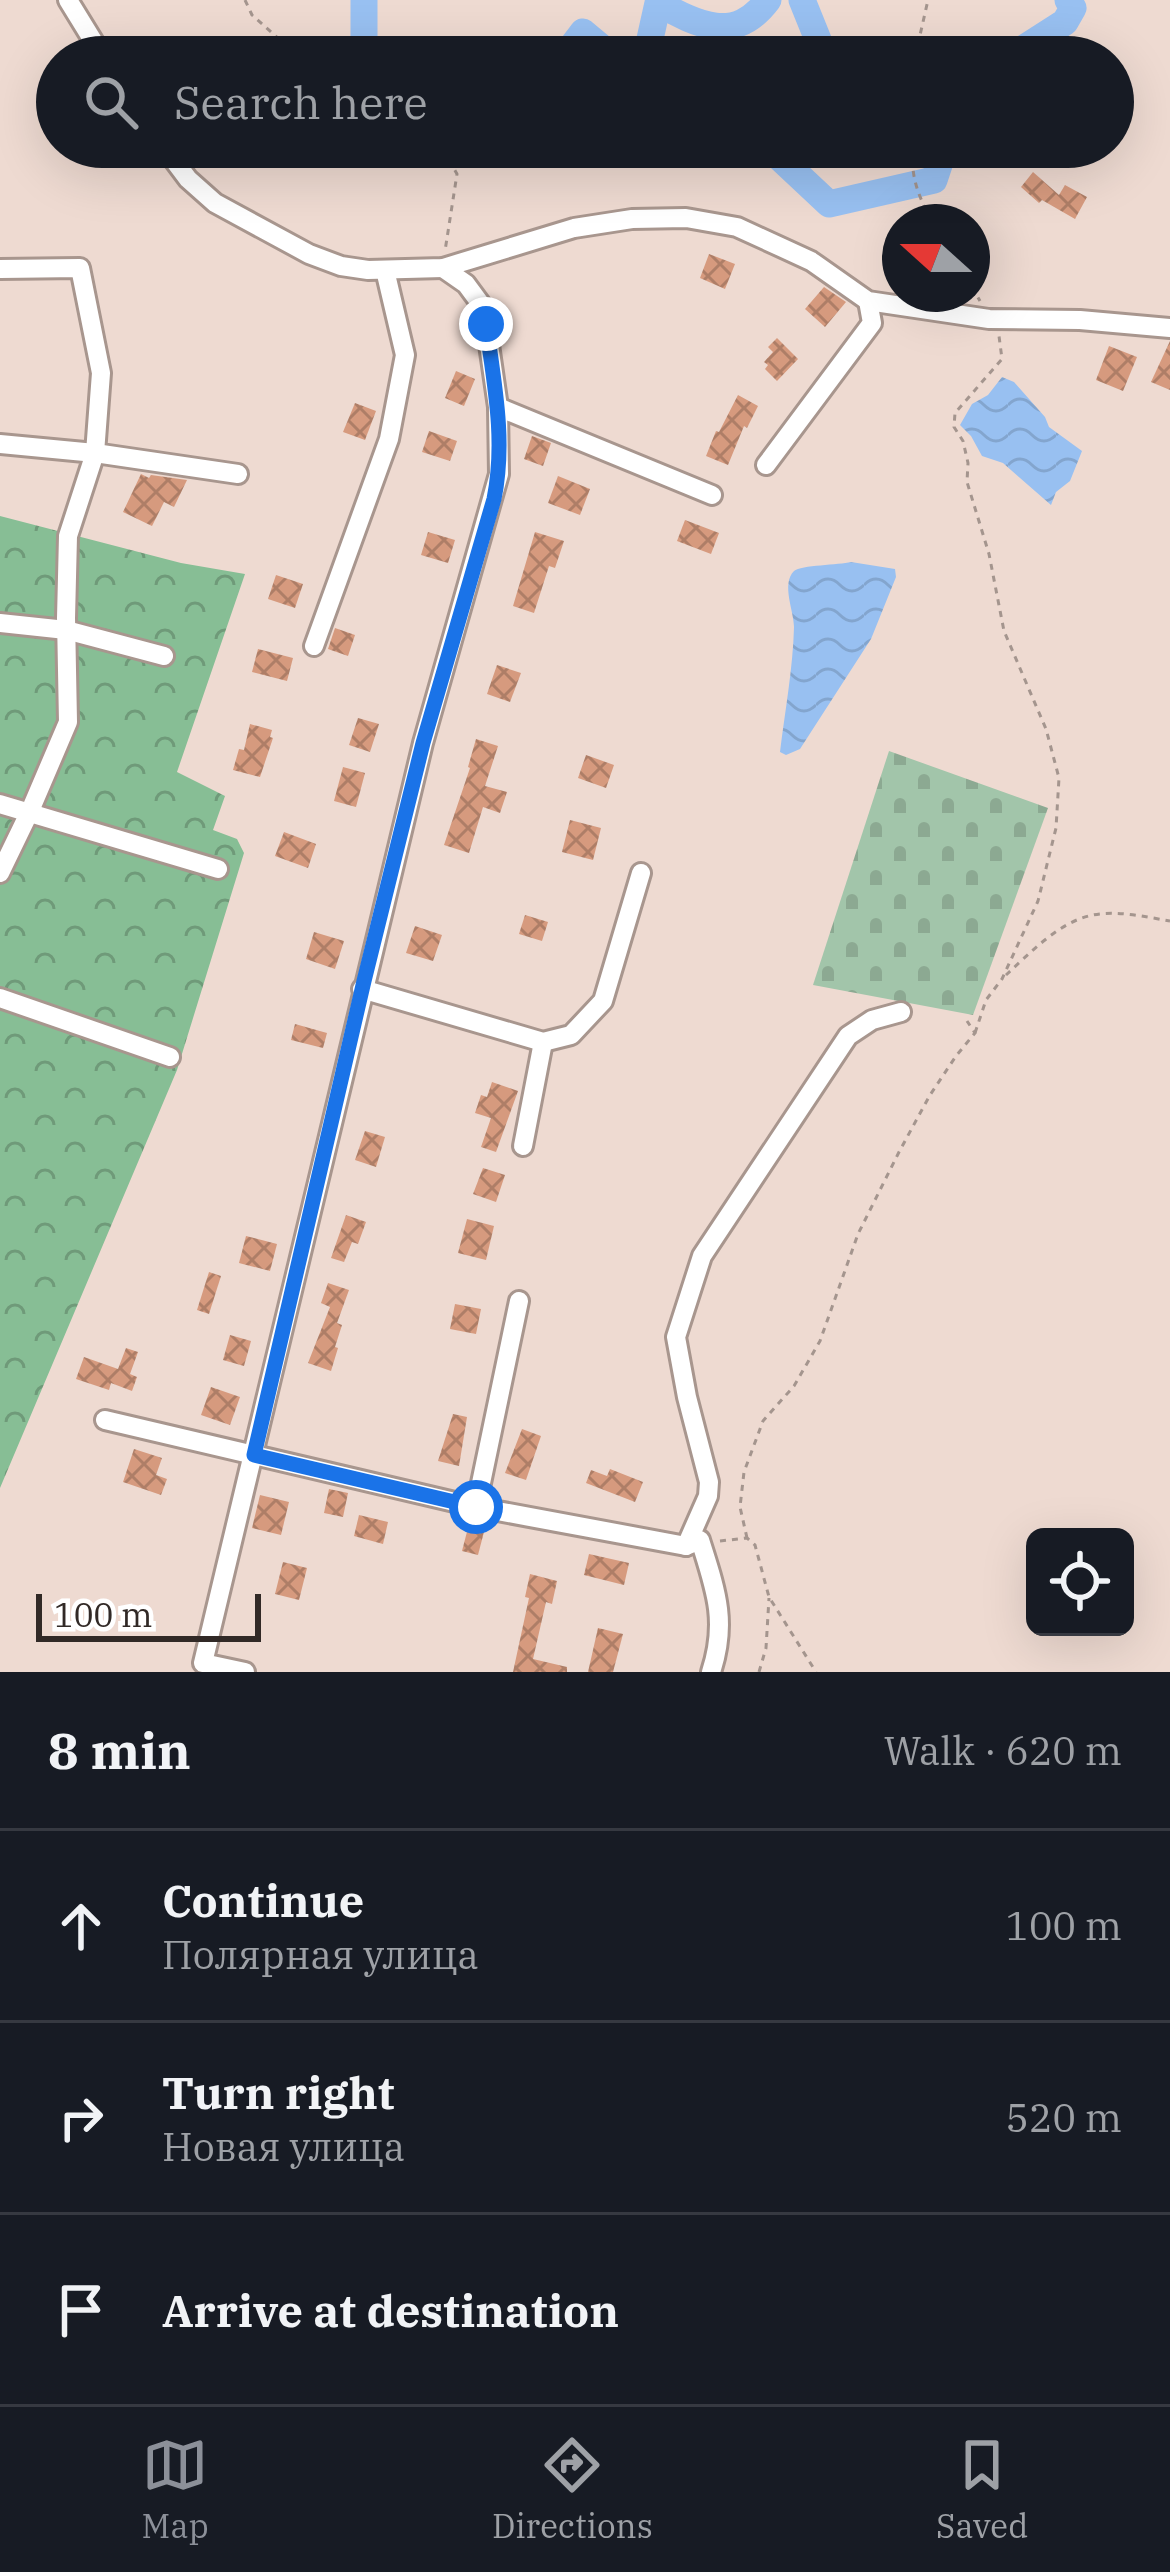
<!DOCTYPE html>
<html lang="en">
<head>
<meta charset="utf-8">
<style>
  body { margin:0; font-family:"IBM Plex Serif",serif; background:#242831; color:#f1f3f6 }
  .controls { position:absolute; right:36px; bottom:36px; display:grid; overflow:hidden; border-radius:18px; box-shadow:0 12px 48px #0002 }
  .controls button { width:108px; height:108px; display:grid; place-items:center; padding:0; border:0; border-bottom:3px solid #363941; background:#171b24; color:#f1f3f6; font:60px sans-serif }
  .compass { position:absolute; left:882px; top:204px; width:108px; height:108px; border-radius:50%; background:#171b24; box-shadow:0 12px 48px #0002; rotate:291deg }
  .scale { position:absolute; left:36px; bottom:30px; width:225px; box-sizing:border-box; padding-left:12px; border:6px solid #312926; border-top:0; font-size:33px; line-height:42px; white-space:nowrap; color:#312926; -webkit-text-stroke:9px #fff; paint-order:stroke }
  .stop { position:absolute; width:36px; height:36px; margin:-27px; border:9px solid #1a73e8; border-radius:50%; background:#fff }
  .stop.end { background:#1a73e8; border-color:#fff; box-shadow:0 3px 12px #0008 }
  .list { margin:0; padding:0; list-style:none }
  h2 { display:flex; justify-content:space-between; align-items:center; height:156px; margin:0; padding:0 48px; font-size:51px }
  h2 small { font-size:39px; font-weight:400; color:#9ea1a6 }
  .list li { display:grid; grid-template-columns:78px 1fr auto; gap:36px; align-items:center; box-sizing:border-box; height:192px; padding:0 48px; border-top:3px solid #363941 }
  .list b { display:block; font-size:45px; white-space:nowrap }
  .list p { margin:0; font-size:39px; white-space:nowrap; color:#9ea1a6 }
  .list em { font-size:39px; font-style:normal; color:#9ea1a6 }
  .icon { flex:none; width:66px; height:66px; fill:none; stroke:currentColor; stroke-width:2; stroke-linecap:round; stroke-linejoin:round }
  .map { position:relative; flex:none; width:1170px; height:1672px; overflow:hidden }
  .search { position:absolute; background:#171b24; box-shadow:0 12px 48px #0002; left:36px; right:36px; top:36px; height:132px; display:flex; align-items:center; gap:30px; box-sizing:border-box; padding:0 42px; border-radius:66px; color:#9ea1a6; font-size:45px }
  .sheet { height:732px; background:#171b24 }
  nav { display:flex; justify-content:space-around; align-items:center; box-sizing:border-box; height:168px; border-top:3px solid #363941; background:#171b24; font-size:33px; color:#9ea1a6 }
  nav a { display:grid; justify-items:center; gap:6px }
  nav .on { color:#8c9099 }
  .map>svg:first-child { display:block }
  .forest { fill:url(#forest-crowns) }
  .cemetery { fill:url(#cemetery-stones) }
  .water { fill:url(#water-waves) }
  .lines { fill:none; stroke-linecap:round; stroke-linejoin:round }
  .river { stroke:#98c0f1; stroke-width:27 }
  .building { fill:url(#building-cross-hatch) }
  .minor-casing { stroke:#a8968e; stroke-width:24 }
  .path { stroke:#a4958e; stroke-width:3; stroke-dasharray:6 6; stroke-linecap:butt }
  .minor { stroke:#fff; stroke-width:18 }
  .route { stroke:#1a73e8; stroke-width:15 }
</style>
</head>
<body>
<div class="map">
<svg width="1170" height="1672" viewBox="0 0 1170 1672">
  <defs>
    <pattern id="forest-crowns" width="20" height="18" patternUnits="userSpaceOnUse" patternTransform="scale(3)"><rect width="20" height="18" fill="#87be95"/><path d="M2 6a3 3 0 1 1 6 0M12 15a3 3 0 1 1 6 0" fill="none" stroke="#6f9a79"/></pattern>
    <pattern id="cemetery-stones" width="16" height="16" patternUnits="userSpaceOnUse" patternTransform="scale(3)"><rect width="16" height="16" fill="#a2c5aa"/><path d="M2 7V4a2 2 0 0 1 4 0v3zM10 15v-3a2 2 0 0 1 4 0v3z" fill="#8ca992"/></pattern>
    <pattern id="water-waves" width="16" height="10" patternUnits="userSpaceOnUse" patternTransform="scale(3)"><rect width="16" height="10" fill="#98c0f1"/><path d="M0 5q4-4 8 0t8 0" fill="none" stroke="#83a5ce"/></pattern>
    <pattern id="building-cross-hatch" width="8" height="8" patternUnits="userSpaceOnUse" patternTransform="scale(3)"><rect width="8" height="8" fill="#d69a7e"/><path d="M0 0l8 8M0 8l8-8" fill="none" stroke="#ae7e67"/></pattern>
  </defs>
  <rect width="100%" height="100%" fill="#eedad1"/>
  <polygon class="forest" points="0,516 181,563 245,574 177,772 225,796 213,830 237,839 244,853 177,1070 0,1488"/>
  <polygon class="cemetery" points="889,751 1048,808 973,1015 813,985"/>
  <g class="water">
    <polygon points="1002,377 1014,382 1045,417 1049,427 1082,451 1070,481 1056,492 1051,505 1003,463 982,456 971,436 960,425 972,404 988,395"/>
    <path d="M851,562L895,569L896,577L871,639L800,749L786,755L780,752C785,711 793,668 794,627C794,611 781,584 794,571C801,565 839,565 851,562Z"/>
  </g>
  <g class="lines">
    <g class="river">
      <polyline points="364,0 364,55 366,57"/>
      <polyline points="802,0 825,57"/>
      <polyline points="564,57 583,32 613,57"/>
      <path d="M646,57L658,3C698,25 735,44 768,0"/>
      <polyline points="1010,57 1065,22 1073,8 1068,0"/>
      <polyline points="781,147 781,159 829,204 934,180 945,147"/>
    </g>
  </g>
  <g class="building">
    <polygon points="1033,172 1059,195 1065,185 1087,197 1075,219 1042,200 1039,203 1021,187"/>
    <polygon points="709,254 735,264 725,289 700,278"/>
    <polygon points="824,287 846,302 825,327 805,309"/>
    <polygon points="777,338 798,359 777,381 765,369 768,365 764,362 773,352 768,347"/>
    <polygon points="1170,341 1170,390 1151,382"/>
    <polygon points="1109,346 1137,357 1123,391 1096,380"/>
    <polygon points="456,371 475,379 464,406 445,398"/>
    <polygon points="738,395 758,406 747,428 744,426 728,465 706,456 716,431 719,432"/>
    <polygon points="355,403 376,411 365,440 343,432"/>
    <polygon points="429,431 457,441 450,461 422,452"/>
    <polygon points="532,436 551,443 543,466 524,459"/>
    <polygon points="141,474 149,478 151,475 187,480 174,507 164,502 152,526 123,512"/>
    <polygon points="558,476 590,489 580,515 548,503"/>
    <polygon points="685,520 719,533 711,554 677,541"/>
    <polygon points="428,532 455,540 448,563 421,555"/>
    <polygon points="535,532 564,541 555,568 549,566 534,613 513,606"/>
    <polygon points="276,575 303,584 295,608 268,599"/>
    <polygon points="335,628 355,635 348,656 328,649"/>
    <polygon points="258,649 293,658 287,681 252,672"/>
    <polygon points="497,665 521,673 510,702 487,694"/>
    <polygon points="358,718 379,724 370,752 349,745"/>
    <polygon points="250,724 272,730 270,737 273,738 260,777 233,770 239,749 244,750"/>
    <polygon points="476,739 498,746 485,786 507,792 500,813 483,807 469,853 444,845 470,768 468,767"/>
    <polygon points="586,755 614,765 606,788 578,778"/>
    <polygon points="343,767 365,773 356,807 334,801"/>
    <polygon points="570,820 601,828 593,860 562,852"/>
    <polygon points="284,832 316,844 308,868 275,856"/>
    <polygon points="525,915 548,922 542,941 519,934"/>
    <polygon points="415,926 442,935 433,961 406,953"/>
    <polygon points="314,932 344,941 335,969 306,959"/>
    <polygon points="295,1024 327,1033 323,1048 291,1040"/>
    <polygon points="492,1082 518,1091 496,1152 481,1147 491,1118 475,1113 481,1095 487,1097"/>
    <polygon points="365,1131 385,1137 376,1167 355,1160"/>
    <polygon points="483,1168 505,1175 496,1202 473,1194"/>
    <polygon points="346,1215 366,1222 358,1244 352,1242 344,1262 331,1258"/>
    <polygon points="467,1219 494,1226 486,1260 458,1253"/>
    <polygon points="246,1236 277,1244 270,1271 239,1263"/>
    <polygon points="209,1272 221,1276 209,1314 197,1310"/>
    <polygon points="328,1283 349,1290 337,1323 342,1325 335,1347 338,1348 331,1371 308,1363 330,1307 321,1303"/>
    <polygon points="455,1304 481,1309 476,1334 450,1329"/>
    <polygon points="230,1335 251,1341 244,1366 223,1360"/>
    <polygon points="126,1348 138,1352 130,1374 137,1377 132,1391 111,1383 109,1390 76,1379 84,1357 118,1369"/>
    <polygon points="211,1387 240,1397 230,1425 201,1415"/>
    <polygon points="453,1414 467,1417 459,1466 438,1461"/>
    <polygon points="522,1429 541,1436 526,1480 505,1473"/>
    <polygon points="134,1449 162,1458 156,1475 167,1479 161,1495 123,1482"/>
    <polygon points="610,1469 643,1482 635,1502 586,1483 591,1470 607,1476"/>
    <polygon points="329,1489 348,1493 343,1517 324,1513"/>
    <polygon points="260,1495 289,1502 281,1535 252,1528"/>
    <polygon points="359,1515 388,1522 383,1544 354,1536"/>
    <polygon points="469,1524 485,1528 478,1555 462,1551"/>
    <polygon points="589,1554 629,1563 624,1585 584,1575"/>
    <polygon points="283,1562 307,1568 299,1600 275,1594"/>
    <polygon points="530,1574 557,1581 552,1604 546,1602 533,1659 567,1667 567,1672 513,1672 529,1598 525,1597"/>
    <polygon points="598,1628 623,1634 613,1672 588,1672"/>
  </g>
  <g class="lines">
    <g class="minor-casing">
      <g id="minor">
        <polyline points="68,0 103,57"/>
        <polyline points="164,147 188,179 215,203 309,254 341,266 368,270 443,268 574,228 632,219 686,218 737,227 811,261 868,301 989,319 1080,320 1170,328"/>
        <polyline points="0,269 80,268 101,373 95,453 238,474"/>
        <polyline points="498,407 712,495"/>
        <polyline points="0,444 95,453 68,536 66,618 68,722 30,811 0,873"/>
        <polyline points="766,465 872,323 868,301"/>
        <polyline points="0,623 66,630 164,656"/>
        <polyline points="314,646 389,439 405,355 385,270"/>
        <polyline points="0,804 218,869"/>
        <polyline points="362,989 543,1042 571,1035 603,1001 641,873"/>
        <polyline points="0,998 170,1057"/>
        <polyline points="523,1146 543,1042"/>
        <path d="M105,1420L476,1507L686,1546L700,1540C715,1588 728,1621 711,1672"/>
        <polyline points="476,1507 519,1301"/>
        <polyline points="686,1546 708,1496 709,1482 687,1397 676,1337 702,1256 848,1036 872,1020 901,1012"/>
        <polyline points="245,1672 203,1663 423,743 499,474 498,407 486,324 480,303 466,284 443,268"/>
      </g>
    </g>
    <g class="path">
      <polyline points="245,0 252,15 299,57"/>
      <polyline points="920,57 918,44 928,0"/>
      <polyline points="430,147 445,153 457,174 445,251"/>
      <path d="M914,147C909,175 919,197 932,222"/>
      <polyline points="972,287 980,301"/>
      <path d="M1006,975C1030,953 1060,921 1093,915C1117,910 1146,917 1170,921"/>
      <polyline points="975,1033 986,1000 1002,979 1038,901 1056,828 1059,778 1046,729 1004,631 989,554 967,482 968,463 963,441 954,427 955,413 1002,359 999,336"/>
      <polyline points="747,1538 740,1507 744,1472 763,1421 794,1386 820,1341 858,1234 899,1152 930,1095 956,1056 975,1033 967,1021"/>
      <polyline points="720,1541 747,1538 755,1545 769,1597 816,1672"/>
      <polyline points="759,1672 766,1648 769,1598"/>
    </g>
    <use href="#minor" class="minor"/>
  </g>
  <g class="lines">
    <path class="route" d="M476,1507L254,1455L364,981L423,743L494,499C506,440 494,383 486,324"/>
  </g>
</svg>
<div class="controls">
<button><svg class="icon" aria-label="locate" viewBox="0 0 24 24"><circle cx="12" cy="12" r="6"/><path d="M12 2v4M12 18v4M2 12h4M18 12h4"/></svg></button>
</div>
<svg class="compass" viewBox="-18 -18 36 36"><path d="M0-13l5 13h-10z" fill="#e53935"/><path d="M0 13l5-13h-10z" fill="#9ea1a6"/></svg>
<div class="scale">100 m</div>
<div class="stop" style="left:476px;top:1507px"></div>
<div class="stop end" style="left:486px;top:324px"></div>
<div class="search"><svg class="icon" aria-label="search" viewBox="0 0 24 24"><circle cx="10" cy="10" r="6"/><path d="M15 15l6 6"/></svg>Search here</div>
</div>
<section class="sheet">
<h2>8 min<small>Walk · 620 m</small></h2>
<ul class="list">
<li><svg class="icon" aria-label="ahead" viewBox="0 0 24 24"><path d="M12 20V5M6 11l6-6 6 6"/></svg><div><b>Continue</b><p>Полярная улица</p></div><em>100 m</em></li>
<li><svg class="icon" aria-label="right" viewBox="0 0 24 24"><path d="M7 20v-9h11M14 6l5 5-5 5"/></svg><div><b>Turn right</b><p>Новая улица</p></div><em>520 m</em></li>
<li><svg class="icon" aria-label="arrive" viewBox="0 0 24 24"><path d="M6 21V4h12l-3 4 3 4H6"/></svg><div><b>Arrive at destination</b></div></li>
</ul>
</section>
<nav>
<a class="on"><svg class="icon" aria-label="map" viewBox="0 0 24 24"><path d="M3 6l6-2 6 2 6-2v14l-6 2-6-2-6 2zM9 4v14M15 6v14"/></svg>Map</a>
<a><svg class="icon" aria-label="directions" viewBox="0 0 24 24"><path d="M12 3l9 9-9 9-9-9zM9 14v-3h6M13 9l2 2-2 2"/></svg>Directions</a>
<a><svg class="icon" aria-label="saved" viewBox="0 0 24 24"><path d="M7 4h10v16l-5-4-5 4z"/></svg>Saved</a>
</nav>
</body>
</html>
